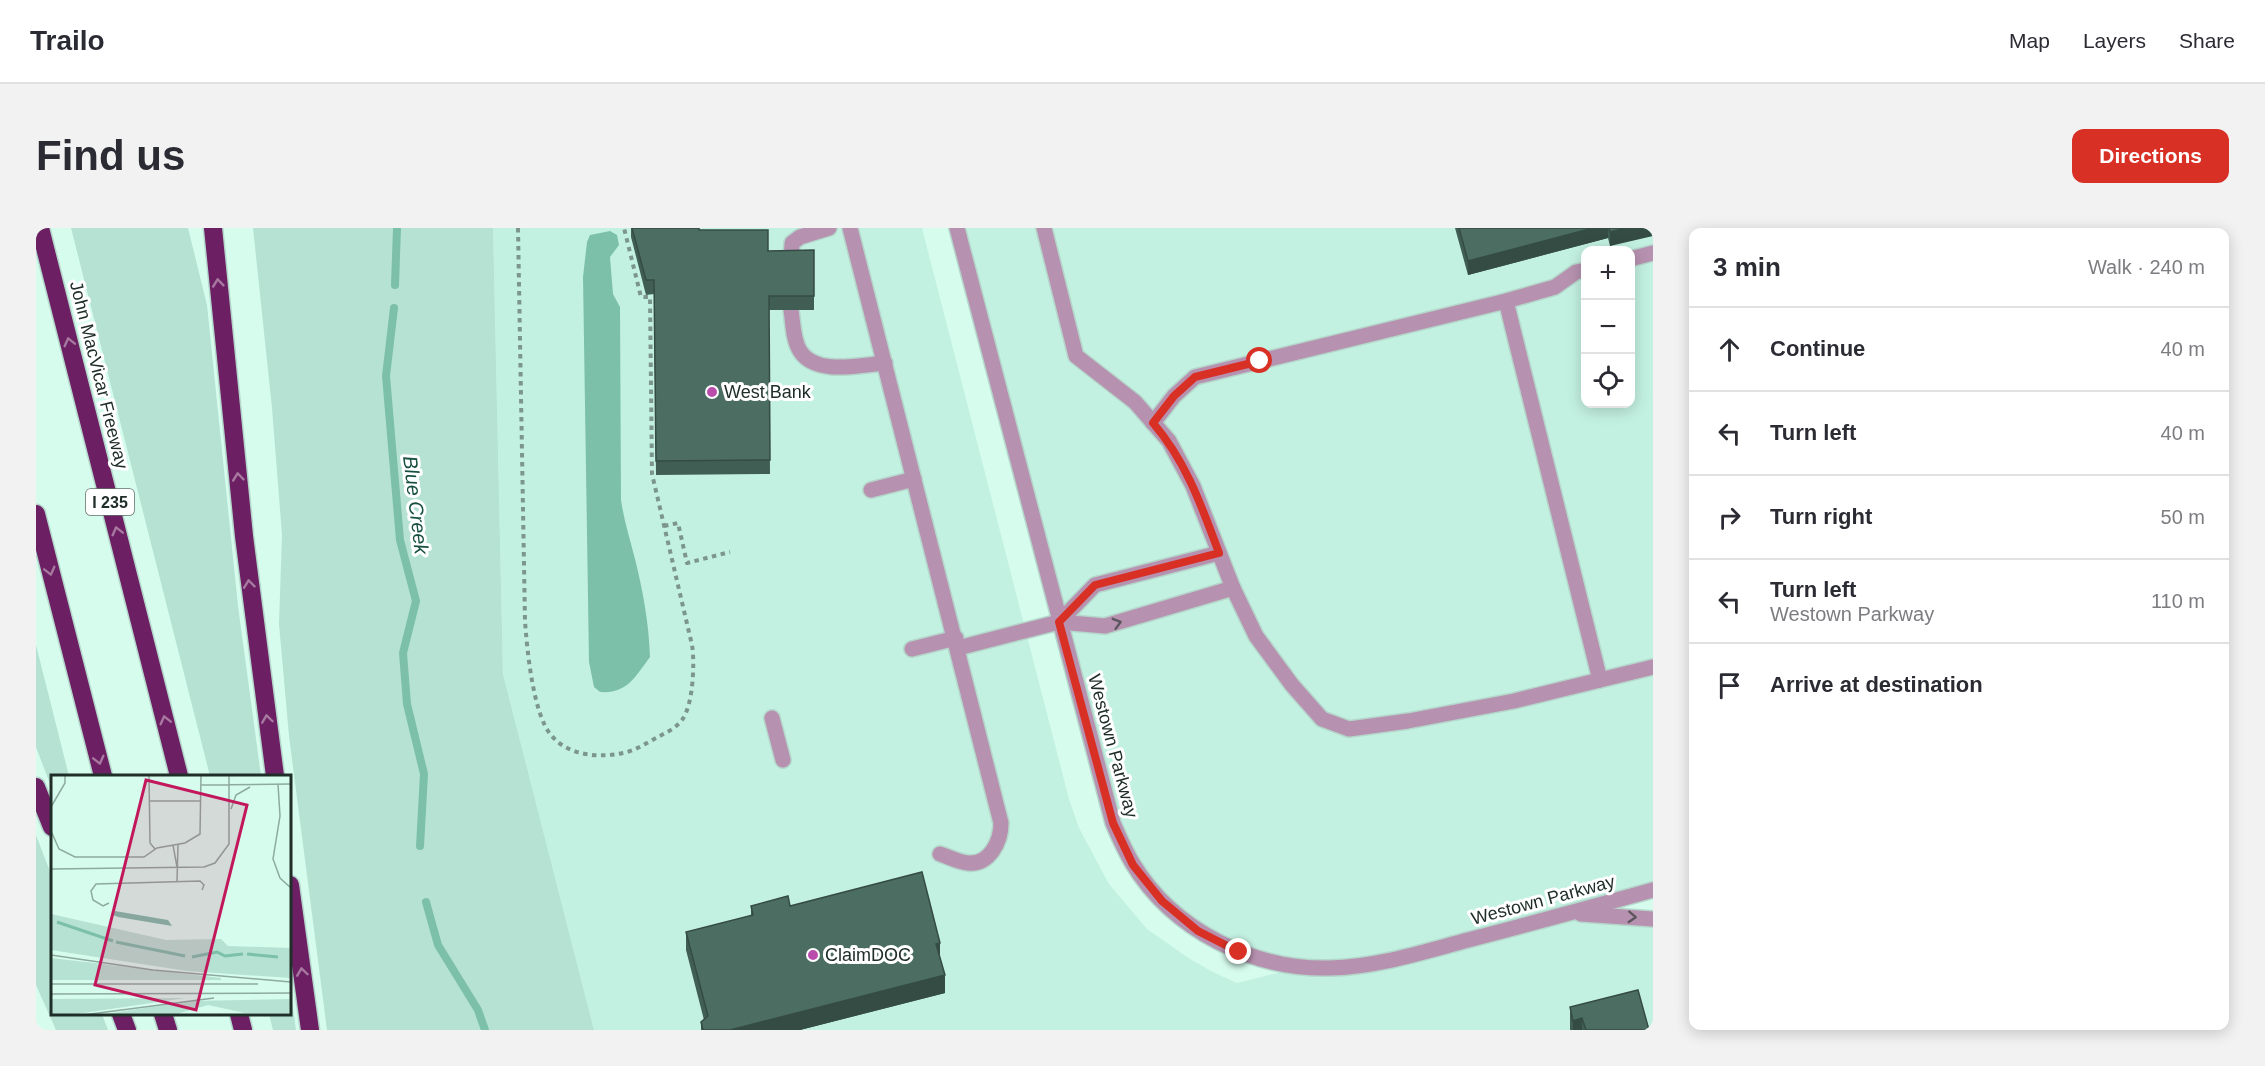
<!DOCTYPE html>
<html lang="en">
<head>
<meta charset="utf-8">
<style>
  body { margin:0; font-family:Helvetica,sans-serif; background:#f2f2f3; color:#2b2b33 }
  .controls { position:absolute; right:18px; top:18px; display:grid; overflow:hidden; border-radius:12px; box-shadow:0 3px 15px #0003 }
  .controls button { width:54px; height:54px; display:grid; place-items:center; padding:0; border:0; border-bottom:2px solid #e1e1e2; background:#fff; color:#2b2b33; font:30px sans-serif }
  .stop { position:absolute; width:18px; height:18px; margin:-14px; border:4px solid #d93025; border-radius:50%; background:#fff }
  .stop.end { background:#d93025; border-color:#fff; box-shadow:0 2px 6px #0008 }
  .list { margin:0; padding:0; list-style:none }
  h2 { display:flex; justify-content:space-between; align-items:center; height:78px; margin:0; padding:0 24px; font-size:26px }
  h2 small { font-size:20px; font-weight:400; color:#7c7c81 }
  .list li { display:grid; grid-template-columns:39px 1fr auto; gap:18px; align-items:center; box-sizing:border-box; height:84px; padding:0 24px; border-top:2px solid #e1e1e2 }
  .list b { display:block; font-size:22px; white-space:nowrap }
  .list p { margin:0; font-size:20px; white-space:nowrap; color:#7c7c81 }
  .list em { font-size:20px; font-style:normal; color:#7c7c81 }
  .icon { flex:none; width:33px; height:33px; fill:none; stroke:currentColor; stroke-width:2; stroke-linecap:round; stroke-linejoin:round }
  .map { position:relative; flex:none; width:1617px; height:802px; overflow:hidden; border-radius:12px }
  header { display:flex; align-items:center; gap:36px; box-sizing:border-box; height:84px; padding:0 30px; background:#fff; border-bottom:2px solid #e1e1e2 }
  header strong { font-size:28px }
  nav { display:flex; gap:33px; margin-inline-start:auto; font-size:21px }
  .intro { display:flex; align-items:center; justify-content:space-between; box-sizing:border-box; height:144px; padding:0 36px }
  h1 { margin:0; font-size:42px }
  .button { padding:15px 27px; border-radius:12px; background:#d93025; color:#fff; font-size:21px; font-weight:700 }
  main { display:flex; gap:36px; padding:0 36px }
  aside { flex:1; background:#fff; border-radius:12px; box-shadow:0 3px 15px #0003 }
  .map>svg:first-child { display:block }
  .built { fill:#c3f1e1; fill-rule:evenodd }
  .green { fill:#b5e2d2 }
  .water { fill:#7dc0aa }
  .lines { fill:none; stroke-linecap:round; stroke-linejoin:round }
  .stream { stroke:#7dc0aa; stroke-width:8 }
  .minor-casing { stroke:#b5d7cb; stroke-width:18 }
  .highway-casing { stroke:#b5d7cb; stroke-width:21 }
  .path { stroke:#7c968c; stroke-width:4; stroke-dasharray:4.5 4.5; stroke-linecap:butt }
  .minor { stroke:#b792b0; stroke-width:15 }
  .highway { stroke:#6c2063; stroke-width:18 }
  .wall { fill:#415e54 }
  .shaded-wall { fill:#354c45 }
  .building { fill:#4c6d62; stroke:#354c45; stroke-width:1.5 }
  .oneway { stroke:#a779a1 }
  .oneway2 { stroke:#5c565f }
  .route { stroke:#d93025; stroke-width:8 }
  .poi-dot { fill:#ba4dac; stroke:#fff; stroke-width:2 }
  .labels { text-anchor:middle; stroke-width:6; stroke-linejoin:round; paint-order:stroke }
  .shield { fill:#fff; stroke:#636d69; stroke-width:1.5 }
  .shield-label { font-size:16px; font-weight:bold; fill:#202e29 }
  .street-label { font-size:18px; fill:#202e29; stroke:#fff }
  .poi-label { font-size:18px; fill:#202e29; stroke:#fff; text-anchor:start }
  .water-label { font-size:20px; font-style:italic; fill:#174f40; stroke:#fff }
  .inset-river { fill:none; stroke:#7dc0aa; stroke-width:3 }
  .inset-road { fill:none; stroke:#8daa9f; stroke-width:1.5 }
  .view { fill:#c2185b; fill-opacity:0.15; stroke:#c2185b; stroke-width:3 }
  .inset-edge { fill:none; stroke:#202e29; stroke-width:3 }
</style>
</head>
<body>
<header>
<strong>Trailo</strong>
<nav><a>Map</a><a>Layers</a><a>Share</a></nav>
</header>
<div class="intro"><h1>Find us</h1><a class="button">Directions</a></div>
<main>
<div class="map">
<svg width="1617" height="802" viewBox="0 0 1617 802">
  <rect width="100%" height="100%" fill="#d6fcee"/>
  <path class="built" d="M457,0H886L1033,571L1043,600L1073,656L1111,701L1154,731L1177,744L1201,755L1261,740L1203,724L1126,673L1077,595L921,0H1617V663L1536,685L1617,691V802H558L467,446ZM1550,22H1594V176H1550Z"/>
  <g class="green">
    <polygon points="35,0 152,0 171,77 202,378 225,548 174,548"/>
    <polygon points="217,0 457,0 467,446 558,802 291,802 253,508 243,396 246,307 236,180"/>
    <polygon points="0,417 33,548 16,548 16,561 0,519"/>
    <polygon points="0,607 16,649 16,786 66,786 72,802 20,802 0,757"/>
    <polygon points="254,759 260,802 237,802 233,786 254,786"/>
  </g>
  <path class="water" d="M574,3L581,7L583,17L574,29L577,66L584,79L585,272C588,293 594,311 599,331C607,363 613,396 614,429C599,449 591,466 564,464L558,459L553,434L547,49L551,14L554,7Z"/>
  <g class="lines">
    <g class="stream">
      <polyline points="359,57 361,0"/>
      <polyline points="358,80 350,148 364,312 380,373 367,425 371,476 388,546 384,618"/>
      <polyline points="390,674 402,717 442,782 449,802"/>
    </g>
    <g class="minor-casing">
      <g id="minor">
        <path d="M814,0L965,595C965,613 954,637 932,635C922,634 913,629 904,626"/>
        <path d="M921,0L1077,595C1083,609 1089,623 1097,636C1137,702 1217,742 1294,740C1341,739 1387,724 1432,712C1494,696 1556,679 1617,662"/>
        <polyline points="1008,0 1040,128 1099,174 1133,213 1157,258 1197,360 1220,408 1256,457 1286,491 1313,501 1372,493 1478,473 1617,439"/>
        <polyline points="1594,31 1617,25"/>
        <polyline points="755,36 756,15 764,9 793,0"/>
        <polyline points="1470,73 1564,452"/>
        <path d="M755,82C757,95 757,112 764,123C780,148 824,137 849,135"/>
        <polyline points="1117,195 1138,168 1159,149 1470,73 1519,59 1540,44 1550,42"/>
        <polyline points="835,262 878,251"/>
        <polyline points="1023,394 1059,357 1183,325"/>
        <polyline points="922,420 1023,394 1069,398 1197,360"/>
        <polyline points="876,421 920,410"/>
        <polyline points="736,490 747,532"/>
        <polyline points="1545,686 1617,691"/>
      </g>
    </g>
    <g class="highway-casing">
      <g id="highway">
        <polyline points="4,0 143,548"/>
        <polyline points="177,0 208,308 239,548"/>
        <polyline points="0,286 67,548"/>
        <polyline points="0,559 16,599"/>
        <polyline points="254,657 274,802"/>
        <polyline points="85,786 91,802"/>
        <polyline points="127,786 132,802"/>
        <polyline points="203,786 207,802"/>
      </g>
    </g>
    <g class="path">
      <path d="M482,0L489,393C491,421 497,486 515,507C532,528 562,530 587,525C598,523 609,516 620,510C629,505 639,501 646,492C657,478 659,435 656,417L616,246L614,69H605L588,0"/>
      <polyline points="628,298 642,295 651,335 694,324"/>
    </g>
    <use href="#minor" class="minor"/>
    <use href="#highway" class="highway"/>
  </g>
  <g class="wall">
    <polygon points="595,0 663,0 663,2 732,23 778,22 778,82 733,82 734,246 620,247 618,66 610,67 595,9"/>
    <polygon points="1419,0 1617,0 1574,18 1572,10 1432,47"/>
    <polygon points="715,678 754,678 904,731 909,765 764,802 665,802 665,794 668,792 650,722 650,704 715,688"/>
    <polygon points="1534,779 1613,802 1534,802"/>
  </g>
  <g class="shaded-wall">
    <polygon points="1557,0 1572,0 1572,10 1432,47 1432,33"/>
    <polygon points="1590,0 1617,0 1617,8 1574,18 1574,4"/>
    <polygon points="904,715 904,733 900,716"/>
    <polygon points="909,747 909,765 764,802 694,802"/>
    <polygon points="1546,790 1546,802 1537,802 1537,793"/>
  </g>
  <g class="building">
    <polygon points="596,0 663,0 663,2 732,2 732,23 778,22 778,68 733,68 734,232 620,233 618,52 610,52"/>
    <polygon points="1423,0 1557,0 1432,33"/>
    <polygon points="1573,0 1590,0 1574,4"/>
    <polygon points="886,644 904,715 900,716 909,747 694,802 667,802 665,794 672,788 650,704 717,687 715,678 752,668 754,678"/>
    <polygon points="1602,762 1613,802 1550,802 1546,790 1537,793 1534,779"/>
  </g>
  <defs><path id="oneway-chevron" d="M-2-3.5L2.5 0L-2 3.5" fill="none" stroke-width="1.6" stroke-linecap="round" stroke-linejoin="round" transform="scale(1.5)"/></defs>
  <g class="oneway">
    <use href="#oneway-chevron" transform="translate(182 55) rotate(-96)"/>
    <use href="#oneway-chevron" transform="translate(33 114) rotate(-104)"/>
    <use href="#oneway-chevron" transform="translate(202 249) rotate(-96)"/>
    <use href="#oneway-chevron" transform="translate(81 303) rotate(-104)"/>
    <use href="#oneway-chevron" transform="translate(14 343) rotate(76)"/>
    <use href="#oneway-chevron" transform="translate(213 356) rotate(-97)"/>
    <use href="#oneway-chevron" transform="translate(231 491) rotate(-98)"/>
    <use href="#oneway-chevron" transform="translate(129 492) rotate(-104)"/>
    <use href="#oneway-chevron" transform="translate(63 532) rotate(76)"/>
    <use href="#oneway-chevron" transform="translate(266 744) rotate(-98)"/>
  </g>
  <g class="oneway2">
    <use href="#oneway-chevron" transform="translate(1081 395) rotate(-16)"/>
    <use href="#oneway-chevron" transform="translate(1596 689) rotate(3)"/>
  </g>
  <g class="lines">
    <path class="route" d="M1203,724L1162,703L1126,673L1097,637L1077,595L1023,394L1059,357L1183,325C1166,279 1150,233 1117,195L1138,168L1159,149L1224,133"/>
  </g>
  <g class="poi-dot">
    <circle cx="676" cy="164" r="6"/>
    <circle cx="777" cy="727" r="6"/>
  </g>
  <g class="labels">
    <rect class="shield" x="50" y="261" width="48" height="26" rx="4.5"/>
    <g class="shield-label">
      <text x="74" y="280">I 235</text>
    </g>
    <g class="street-label">
      <text transform="translate(63 147) rotate(76)" y="6">John MacVicar Freeway</text>
      <text transform="translate(1077 518) rotate(75)" y="6">Westown Parkway</text>
      <text transform="translate(1507 672) rotate(-15)" y="6">Westown Parkway</text>
    </g>
    <g class="poi-label">
      <text x="688" y="170">West Bank</text>
      <text x="789" y="733">ClaimDOC</text>
    </g>
    <g class="water-label">
      <text transform="translate(380 277) rotate(83)" y="7">Blue Creek</text>
    </g>
  </g>
  <g transform="translate(15 547)">
    <rect width="240" height="240" fill="#d6fcee"/>
    <path d="M0,139L115,165L170,164L177,171L240,173V203L136,196L0,175ZM0,183L170,203V205H0ZM134,223L19,240H0V224ZM240,224V238H194L157,230L122,240H48L140,226Z" fill="#b5e2d2"/>
    <path d="M64,136L117,145L121,151L67,142L62,140Z" fill="#7dc0aa"/>
    <path class="inset-river" d="M6,147L62,166M65,167L134,181M196,179L227,182M141,182L166,177L174,181L192,179"/>
    <path class="inset-road" d="M98,0L99,68L104,74M227,9L229,41L222,84L229,103L240,113M150,10L240,9M99,26H150M0,32L14,8V0M180,34L185,20L199,12M0,56L8,74L24,82H93L106,73L134,68L149,59L150,0M122,70L126,92M0,94L153,92L164,88L178,69V0M126,106L127,70M58,128L52,131L42,125L40,116L45,109L149,106L153,110L151,115M0,180L102,195L240,207M0,209H207M0,219L240,218M32,240L163,223"/>
    <path class="view" d="M95,5L196,30L145,235L44,210Z"/>
    <rect width="240" height="240" class="inset-edge"/>
  </g>
</svg>
<div class="controls">
<button>+</button>
<button>−</button>
<button><svg class="icon" aria-label="locate" viewBox="0 0 24 24"><circle cx="12" cy="12" r="6"/><path d="M12 2v4M12 18v4M2 12h4M18 12h4"/></svg></button>
</div>
<div class="stop" style="left:1224px;top:133px"></div>
<div class="stop end" style="left:1203px;top:724px"></div>
</div>
<aside>
<h2>3 min<small>Walk · 240 m</small></h2>
<ul class="list">
<li><svg class="icon" aria-label="ahead" viewBox="0 0 24 24"><path d="M12 20V5M6 11l6-6 6 6"/></svg><div><b>Continue</b></div><em>40 m</em></li>
<li><svg class="icon" aria-label="left" viewBox="0 0 24 24"><path d="M17 20v-9H6M10 6l-5 5 5 5"/></svg><div><b>Turn left</b></div><em>40 m</em></li>
<li><svg class="icon" aria-label="right" viewBox="0 0 24 24"><path d="M7 20v-9h11M14 6l5 5-5 5"/></svg><div><b>Turn right</b></div><em>50 m</em></li>
<li><svg class="icon" aria-label="left" viewBox="0 0 24 24"><path d="M17 20v-9H6M10 6l-5 5 5 5"/></svg><div><b>Turn left</b><p>Westown Parkway</p></div><em>110 m</em></li>
<li><svg class="icon" aria-label="arrive" viewBox="0 0 24 24"><path d="M6 21V4h12l-3 4 3 4H6"/></svg><div><b>Arrive at destination</b></div></li>
</ul>
</aside>
</main>
</body>
</html>
